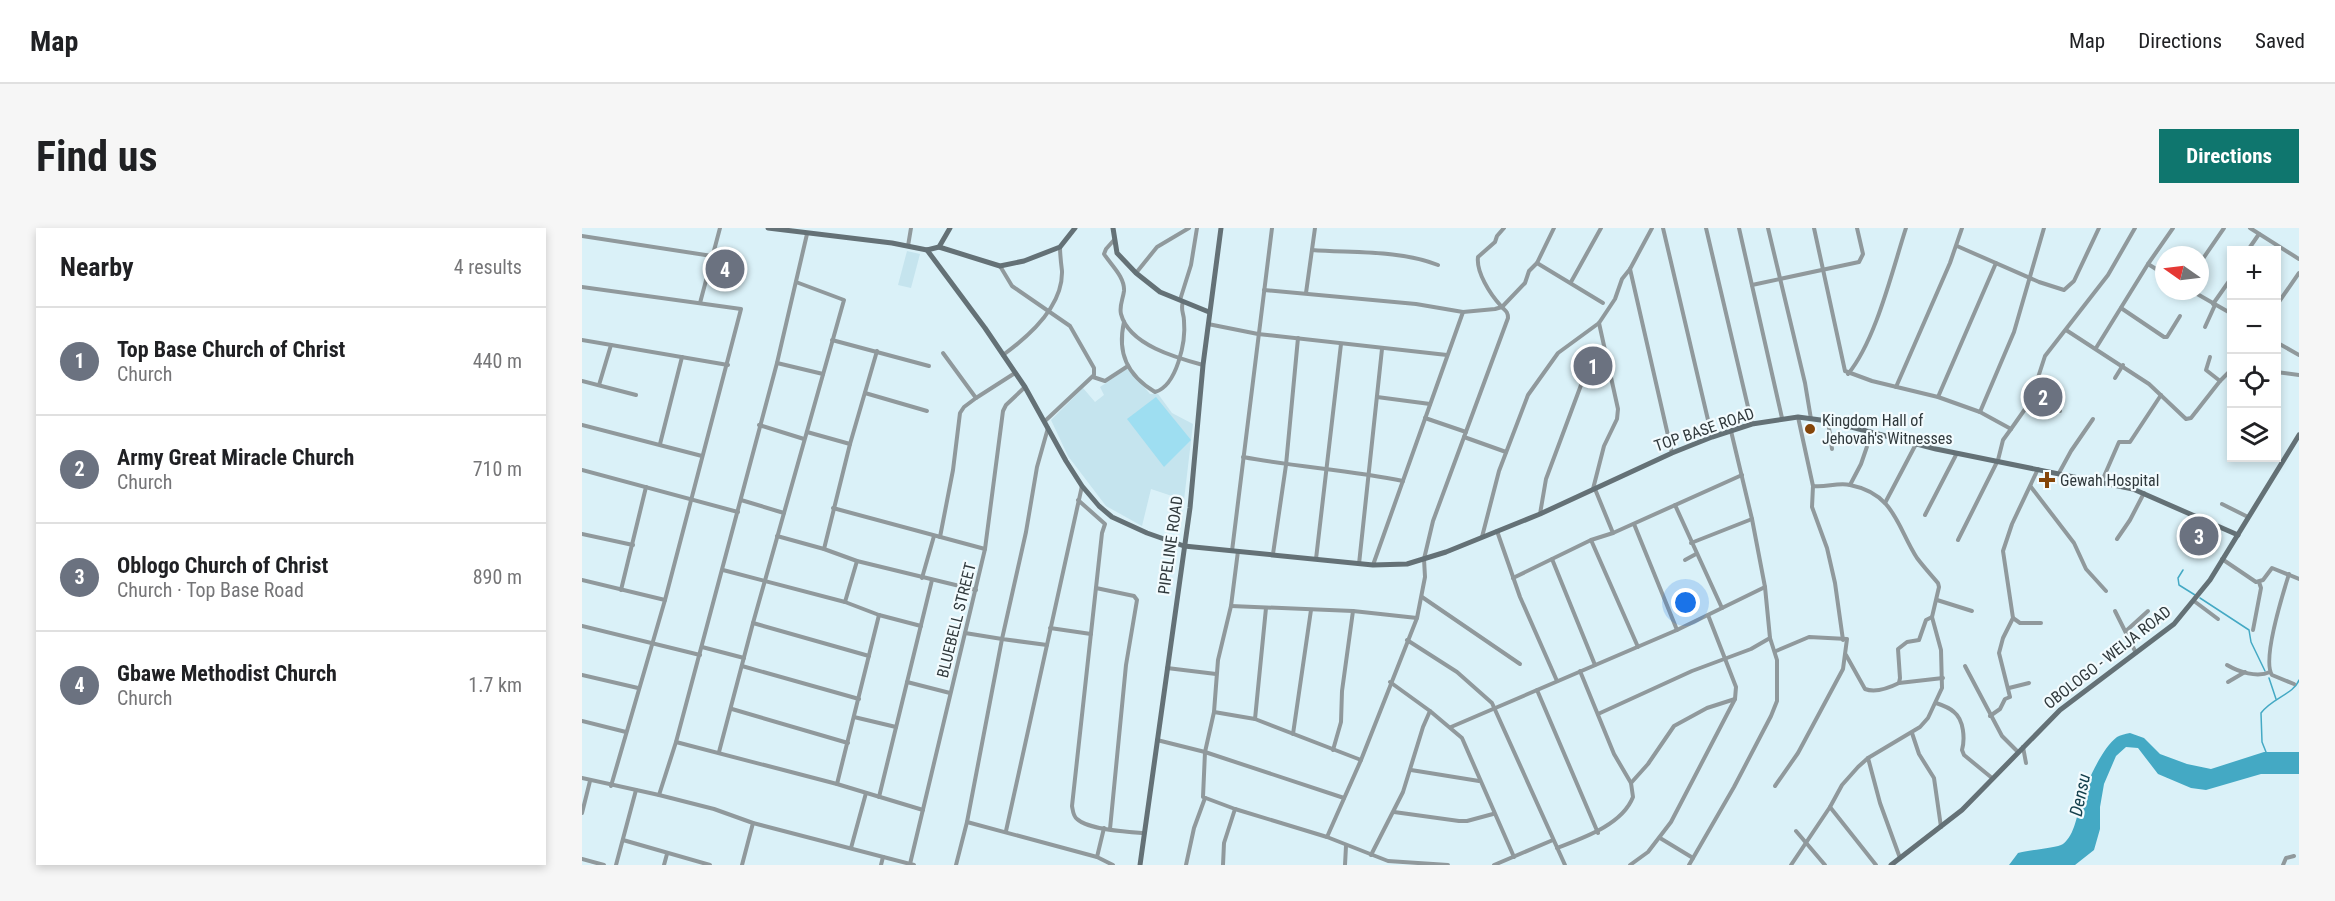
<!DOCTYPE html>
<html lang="en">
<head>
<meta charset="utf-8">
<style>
  body { margin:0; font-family:"Roboto Condensed",sans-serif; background:#f6f6f6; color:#202124 }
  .controls { position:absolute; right:18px; top:18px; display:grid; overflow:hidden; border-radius:0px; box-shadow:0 3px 9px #0003 }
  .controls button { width:54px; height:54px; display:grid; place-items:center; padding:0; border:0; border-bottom:2px solid #e0e0e0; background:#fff; color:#202124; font:30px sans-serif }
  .compass { position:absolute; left:1573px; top:18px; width:54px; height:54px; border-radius:50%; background:#fff; box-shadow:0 3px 9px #0003; rotate:284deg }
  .you { position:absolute; left:1104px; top:375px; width:21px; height:21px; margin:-15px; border:4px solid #fff; border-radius:50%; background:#1a73e8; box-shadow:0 0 0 9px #1a73e833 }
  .badge { display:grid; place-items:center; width:39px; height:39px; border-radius:50%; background:#0f766e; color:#fff; font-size:20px; font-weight:700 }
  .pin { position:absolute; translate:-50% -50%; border:3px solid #fff; box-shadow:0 2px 6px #0006 }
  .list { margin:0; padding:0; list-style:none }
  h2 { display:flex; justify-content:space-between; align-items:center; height:78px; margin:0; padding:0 24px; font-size:26px }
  h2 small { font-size:20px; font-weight:400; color:#757577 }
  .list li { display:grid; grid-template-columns:39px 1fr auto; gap:18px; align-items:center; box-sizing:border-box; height:108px; padding:0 24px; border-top:2px solid #e0e0e0 }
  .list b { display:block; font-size:22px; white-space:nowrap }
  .list p { margin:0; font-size:20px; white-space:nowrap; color:#757577 }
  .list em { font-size:20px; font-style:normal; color:#757577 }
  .icon { flex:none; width:33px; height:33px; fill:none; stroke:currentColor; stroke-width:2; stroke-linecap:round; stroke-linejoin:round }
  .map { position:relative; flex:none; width:1717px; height:637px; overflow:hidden; border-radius:0px }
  header { display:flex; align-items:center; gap:36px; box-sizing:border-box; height:84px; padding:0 30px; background:#fff; border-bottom:2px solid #e0e0e0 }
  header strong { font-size:28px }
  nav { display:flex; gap:33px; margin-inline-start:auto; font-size:21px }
  .intro { display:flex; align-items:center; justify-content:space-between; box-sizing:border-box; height:144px; padding:0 36px }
  h1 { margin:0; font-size:42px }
  .button { padding:15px 27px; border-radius:0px; background:#0f766e; color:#fff; font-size:21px; font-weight:700 }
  main { display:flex; gap:36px; padding:0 36px }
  aside { flex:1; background:#fff; border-radius:0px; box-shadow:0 3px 9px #0003 }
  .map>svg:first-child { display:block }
  .built { fill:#c5e4ee }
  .green { fill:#9edef1 }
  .water { fill:#44a9c4 }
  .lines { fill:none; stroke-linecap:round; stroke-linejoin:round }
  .stream { stroke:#44a9c4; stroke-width:1.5 }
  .street { stroke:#90999c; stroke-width:4 }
  .secondary { stroke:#647176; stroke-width:5 }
  .poi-dot { fill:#85460a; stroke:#f2fbfe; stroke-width:2 }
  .labels { text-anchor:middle; stroke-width:4.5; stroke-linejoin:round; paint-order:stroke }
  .poi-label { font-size:16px; fill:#30393c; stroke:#f2fbfe; text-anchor:start }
  .street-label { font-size:16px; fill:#30393c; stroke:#f2fbfe }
  .water-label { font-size:18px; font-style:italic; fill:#14404d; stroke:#f2fbfe }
</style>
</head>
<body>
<header>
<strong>Map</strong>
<nav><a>Map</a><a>Directions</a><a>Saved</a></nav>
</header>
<div class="intro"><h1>Find us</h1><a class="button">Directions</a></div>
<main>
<aside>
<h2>Nearby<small>4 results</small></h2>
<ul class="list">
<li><span class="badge" style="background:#6b7280">1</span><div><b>Top Base Church of Christ</b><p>Church</p></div><em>440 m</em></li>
<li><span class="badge" style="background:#6b7280">2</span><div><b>Army Great Miracle Church</b><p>Church</p></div><em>710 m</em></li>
<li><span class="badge" style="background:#6b7280">3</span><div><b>Oblogo Church of Christ</b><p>Church · Top Base Road</p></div><em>890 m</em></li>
<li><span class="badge" style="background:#6b7280">4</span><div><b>Gbawe Methodist Church</b><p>Church</p></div><em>1.7 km</em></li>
</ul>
</aside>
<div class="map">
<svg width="1717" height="637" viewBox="0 0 1717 637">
  <rect width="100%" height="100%" fill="#daf1f8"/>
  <g class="built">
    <polygon points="325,23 338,26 329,60 316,57"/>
    <polygon points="546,140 568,166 576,166 590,185 611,196 602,272 569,261 560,298 524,278 486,228 469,192 501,160 513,174 522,167 518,159"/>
  </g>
  <polygon class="green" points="574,169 609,212 582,239 545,191"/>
  <path class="water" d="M1548,505L1562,510L1578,526L1605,536L1629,541L1682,524H1717V546H1679L1624,562L1609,560L1576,546L1556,520L1544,519L1534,528L1522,556L1518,579V601L1512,622L1493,637H1427L1436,625C1446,622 1475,620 1481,616C1493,607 1495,586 1499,573C1504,556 1520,520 1535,509C1538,507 1543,506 1548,505Z"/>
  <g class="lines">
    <g class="stream">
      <polyline points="1601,342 1596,350 1597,357 1613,367"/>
      <polyline points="1618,370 1667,402 1669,414 1683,443"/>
      <polyline points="1687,450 1694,471"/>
      <path d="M1684,524L1680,514L1679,485C1690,470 1712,466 1717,452"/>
    </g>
    <g class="street">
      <polyline points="1081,0 1130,209"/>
      <polyline points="1124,0 1170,196"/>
      <polyline points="1157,0 1200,190"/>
      <polyline points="1186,0 1223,155 1229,191"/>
      <polyline points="1232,0 1263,143 1290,153 1356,169 1398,184 1429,201 1421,212 1416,232 1376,312"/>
      <polyline points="1668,0 1717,31"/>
      <polyline points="0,8 130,28"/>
      <path d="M532,12L524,21L522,26C529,37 543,49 542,63C541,71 537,78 539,86C547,117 595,130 621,137"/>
      <polyline points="326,18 329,0"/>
      <polyline points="1375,18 1457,54 1482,62 1492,53 1517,0"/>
      <path d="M730,22C771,25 818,22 856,37"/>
      <polyline points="1666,22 1677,6"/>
      <polyline points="955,35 1021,75"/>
      <polyline points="1618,35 1642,0"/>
      <polyline points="1566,36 1582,46"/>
      <polyline points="418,38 430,58 488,98 512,140 512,147 463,193"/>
      <polyline points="1048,41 1090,225"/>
      <polyline points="554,45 575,19 607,0"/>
      <polyline points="989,54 1019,0"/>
      <polyline points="1170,57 1277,34 1281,26 1275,0"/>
      <polyline points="0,59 159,81 83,372 29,558"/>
      <polyline points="682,62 834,76 881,84 913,81 920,79 943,55 947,43 955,35 972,0"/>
      <polyline points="1610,63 1650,86"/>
      <polyline points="724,65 733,0"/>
      <polyline points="598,72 609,37 615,0"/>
      <polyline points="118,75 138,0"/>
      <polyline points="1631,76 1650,49"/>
      <polyline points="1694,78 1717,45"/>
      <polyline points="1539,80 1582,109 1585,109 1598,88"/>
      <path d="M542,94C535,125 545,147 573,164C595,158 604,113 602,93C602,85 598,82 601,74"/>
      <polyline points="626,96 676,106 865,127"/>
      <polyline points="1623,99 1633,77"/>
      <polyline points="1484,102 1567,156 1604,191 1609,190 1638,153 1650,141"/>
      <polyline points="0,112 146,137"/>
      <polyline points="250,112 347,138"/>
      <polyline points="1694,114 1717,127"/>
      <polyline points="1514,120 1566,36 1591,0"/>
      <polyline points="361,125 394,170 433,145"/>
      <path d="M421,127C446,109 481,78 480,43C479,35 478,27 478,19"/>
      <polyline points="1628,129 1624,142 1638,153"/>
      <polyline points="195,135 241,146"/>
      <polyline points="1694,144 1717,147"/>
      <path d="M1266,146C1294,112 1310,43 1324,0"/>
      <polyline points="511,149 523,153 546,138"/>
      <polyline points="1533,150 1541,137"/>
      <polyline points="0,153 54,167"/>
      <polyline points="17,157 29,117"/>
      <polyline points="1314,159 1368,35 1380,0"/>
      <polyline points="283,165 345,183"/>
      <polyline points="795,169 848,176"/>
      <polyline points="1356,169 1414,35"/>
      <polyline points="1448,174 1458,180 1478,183"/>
      <polyline points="1398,184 1432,104 1462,0"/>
      <polyline points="1216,189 1231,258 1230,279 1245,320 1253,355 1261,412"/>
      <polyline points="843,190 884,204"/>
      <polyline points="1246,193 1250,221"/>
      <polyline points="0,197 120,228"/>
      <polyline points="177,197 222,211"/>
      <polyline points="1429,201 1448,174 1463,128 1526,47 1553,0"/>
      <polyline points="225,204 268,216"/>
      <polyline points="882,209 924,224"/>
      <polyline points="78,216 100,129"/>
      <path d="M661,229C714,239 768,242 821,253"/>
      <polyline points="0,242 156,284"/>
      <polyline points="1477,245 1489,223 1511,191"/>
      <polyline points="1520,253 1537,214 1548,214 1579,167"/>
      <polyline points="1268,257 1279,236 1290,204"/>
      <polyline points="1449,259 1492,315 1504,341 1524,363"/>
      <polyline points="1011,261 1022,218 1035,191 1036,181 1017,95"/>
      <polyline points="1013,261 1031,305"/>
      <polyline points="159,272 202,285"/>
      <path d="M496,272L523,296L520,305L490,578C491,583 491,588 495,591C507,602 546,604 562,605"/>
      <polyline points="1303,275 1334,216"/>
      <polyline points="1640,276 1666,289"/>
      <polyline points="1093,277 1140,380"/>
      <polyline points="251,280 403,321"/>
      <polyline points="958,286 964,251 1005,141"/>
      <polyline points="1343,287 1375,225"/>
      <polyline points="1052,296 1095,402"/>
      <polyline points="915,303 938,369 975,453"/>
      <polyline points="0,306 51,317"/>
      <polyline points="195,308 242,321 275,333 394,362"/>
      <polyline points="358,309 371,242 378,185 382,179 394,170"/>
      <polyline points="900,309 917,243 946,167 976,125 1017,95 1033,71 1040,51 1048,41 1070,0"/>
      <polyline points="1535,311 1548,292 1562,265"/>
      <polyline points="1009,312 1056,419"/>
      <polyline points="1109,315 1170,291"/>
      <polyline points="242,321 268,216 295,123"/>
      <polyline points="650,323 690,0"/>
      <polyline points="656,323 649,378 636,432 632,484 623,524 621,569 653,581 745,609 806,633 866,637"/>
      <polyline points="691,326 704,237 716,110"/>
      <polyline points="734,331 759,116"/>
      <polyline points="970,331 1013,437"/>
      <polyline points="1640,331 1674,354 1681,352 1690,340 1717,351"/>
      <polyline points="1103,332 1114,326"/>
      <polyline points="777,336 800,121"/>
      <polyline points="791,337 881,84"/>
      <polyline points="141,342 263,374 297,387 339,398"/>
      <path d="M1707,346C1701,365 1680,432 1690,447L1712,456"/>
      <polyline points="340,350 352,308"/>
      <polyline points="931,350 1009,312 1031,305 1160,247"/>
      <polyline points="0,352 83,372"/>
      <polyline points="514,360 552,368 555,372 544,437 528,601"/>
      <polyline points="39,362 64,259"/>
      <polyline points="840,369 938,436"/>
      <polyline points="1355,372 1390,383"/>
      <polyline points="1612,373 1636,391"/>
      <polyline points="263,374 275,333"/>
      <polyline points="649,378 771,383 835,390"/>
      <polyline points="1533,383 1554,425"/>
      <polyline points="1431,390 1438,395 1459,395"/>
      <polyline points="171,395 287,428"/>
      <polyline points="0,398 118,427"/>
      <polyline points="468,400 509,406"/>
      <polyline points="1671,402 1679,360 1677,354"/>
      <polyline points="1544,403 1566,383"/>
      <polyline points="825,412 875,444 910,475 983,637"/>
      <polyline points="465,417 420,411 444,304 455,239 466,200"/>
      <polyline points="120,419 162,430"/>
      <path d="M1264,427L1283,461C1294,465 1307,460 1317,455L1318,450L1316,421L1325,414L1337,412L1344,392L1350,389"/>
      <path d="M1645,437C1657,444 1675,450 1688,444"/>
      <polyline points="160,438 277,471"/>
      <polyline points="1383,438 1420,508 1436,524"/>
      <polyline points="585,440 634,446"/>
      <polyline points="0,447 56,460"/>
      <polyline points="325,454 368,465"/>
      <polyline points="808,454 848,483 880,510 932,629"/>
      <polyline points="1646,454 1663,444"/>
      <polyline points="1317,455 1361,450"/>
      <polyline points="1427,460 1447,455"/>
      <polyline points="955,462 1016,605"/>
      <path d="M1354,475C1360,477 1368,480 1372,484C1382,492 1383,511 1380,522L1382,527L1410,550"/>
      <polyline points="150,481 266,515"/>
      <polyline points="632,484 673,491 779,532"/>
      <polyline points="1016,486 1110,443 1169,421 1188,410"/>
      <polyline points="1408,488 1418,481 1423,471 1428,469 1417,425 1421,410 1431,390 1421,323 1430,296 1456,241"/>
      <polyline points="272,489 314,499"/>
      <polyline points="673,491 684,380"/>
      <polyline points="0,493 44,504"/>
      <polyline points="869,499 1095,402 1183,359"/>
      <polyline points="1330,505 1337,526 1352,550 1359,599"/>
      <polyline points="711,506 729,382"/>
      <polyline points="575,512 623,524 762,570"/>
      <polyline points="94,514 255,556 341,582"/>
      <polyline points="1441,519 1444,535"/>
      <polyline points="751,522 759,494 760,463 771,383"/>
      <polyline points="137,524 171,395 262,72 214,54"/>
      <polyline points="1286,530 1298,575 1318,630"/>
      <polyline points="829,542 897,553"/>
      <polyline points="0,550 77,567 132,581 171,595 332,637"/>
      <polyline points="1049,555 1066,536 1092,498 1125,480 1153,471"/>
      <polyline points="255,556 297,387"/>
      <polyline points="1193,558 1216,525 1261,441 1265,411 1227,409 1194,423"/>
      <polyline points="77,567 94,514 195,135 225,6"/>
      <polyline points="297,569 350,352"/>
      <polyline points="1248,579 1294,637"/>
      <polyline points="812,584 877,593 885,593 911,586"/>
      <polyline points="0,585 8,553"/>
      <polyline points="385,594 515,629 531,637"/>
      <polyline points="424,603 500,258"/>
      <polyline points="1214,603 1243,637"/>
      <path d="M745,609L779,532L835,390L843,349L842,331L851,293L926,90C926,83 923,83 919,78C908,66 894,44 896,29L913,14L915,8L922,0"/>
      <polyline points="1078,610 1111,630"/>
      <polyline points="41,612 128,637"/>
      <polyline points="269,620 284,565"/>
      <path d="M975,620C1001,610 1040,597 1051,569L1049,555L1032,526L998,443"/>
      <polyline points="789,627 821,564 841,499 848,483"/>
      <polyline points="515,629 522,600"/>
      <polyline points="0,631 22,637"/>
      <polyline points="328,636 403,321 421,183 424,177 443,159"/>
      <polyline points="34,637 54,562"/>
      <polyline points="82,637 85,626"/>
      <polyline points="160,637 171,595"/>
      <polyline points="299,637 301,629"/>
      <polyline points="374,637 385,594 420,411 383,405"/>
      <polyline points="604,637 612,600 623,570"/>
      <polyline points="641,637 642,615 653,581"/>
      <polyline points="763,637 764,618"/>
      <polyline points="912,637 971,612"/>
      <polyline points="1048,637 1066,624 1089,594 1153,471 1154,459 1126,387"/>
      <polyline points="1107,637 1152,559 1189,488 1195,473 1195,432 1188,410 1183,359 1170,291 1149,203"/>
      <path d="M1209,637L1248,579L1260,557L1276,539L1286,530L1338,499L1346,490L1360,460L1359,422L1350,389L1357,359L1356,355C1349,347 1341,338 1335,330C1315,299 1313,266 1268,257C1256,254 1243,260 1231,258"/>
      <polyline points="1701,637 1704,630 1712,628"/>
    </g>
    <g class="secondary">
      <polyline points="186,0 310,15 345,22 357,19 368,0"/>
      <polyline points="531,0 535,25 554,45 578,64 627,84"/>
      <polyline points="357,19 418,38 442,33 478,19 493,0"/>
      <polyline points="345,22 403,100 443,159 484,233 500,258 517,278 530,289 565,305 602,318 791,337 825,336 864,324 958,286 1090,225 1130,209 1170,196 1216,189 1246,193 1354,221 1551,261 1656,307"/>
      <polyline points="558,637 608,280 621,137 639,0"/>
      <polyline points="1309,637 1380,582 1478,482 1592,396 1628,352 1717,207"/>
    </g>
  </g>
  <g class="poi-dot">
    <circle cx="1228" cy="201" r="6"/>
    <path d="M1462 243h6v6h6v6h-6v6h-6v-6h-6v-6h6z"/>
  </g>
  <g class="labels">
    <g class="poi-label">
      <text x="1240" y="198">Kingdom Hall of<tspan x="1240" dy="18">Jehovah's Witnesses</tspan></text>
      <text x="1478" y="258">Gewah Hospital</text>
    </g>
    <g class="street-label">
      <text transform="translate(1122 201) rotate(-19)" y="6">TOP BASE ROAD</text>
      <text transform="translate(588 317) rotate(-82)" y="6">PIPELINE ROAD</text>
      <text transform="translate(374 392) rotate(-76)" y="6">BLUEBELL STREET</text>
      <text transform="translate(1525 429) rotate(-38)" y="6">OBOLOGO - WEIJA ROAD</text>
    </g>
    <g class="water-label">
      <text transform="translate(1498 567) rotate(-78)" y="6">Densu</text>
    </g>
  </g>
</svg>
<div class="controls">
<button>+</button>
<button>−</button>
<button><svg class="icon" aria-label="locate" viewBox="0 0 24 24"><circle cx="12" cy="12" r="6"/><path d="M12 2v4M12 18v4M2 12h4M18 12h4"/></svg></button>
<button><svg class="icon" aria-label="layers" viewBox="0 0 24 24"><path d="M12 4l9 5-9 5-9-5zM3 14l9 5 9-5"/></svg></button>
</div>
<svg class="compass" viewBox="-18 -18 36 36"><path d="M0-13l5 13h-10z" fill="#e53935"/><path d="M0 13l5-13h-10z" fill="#757577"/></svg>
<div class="you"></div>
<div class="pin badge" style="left:1011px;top:138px;background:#6b7280">1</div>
<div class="pin badge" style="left:1461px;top:169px;background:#6b7280">2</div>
<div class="pin badge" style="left:1617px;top:308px;background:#6b7280">3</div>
<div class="pin badge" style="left:143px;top:41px;background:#6b7280">4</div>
</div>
</main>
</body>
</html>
